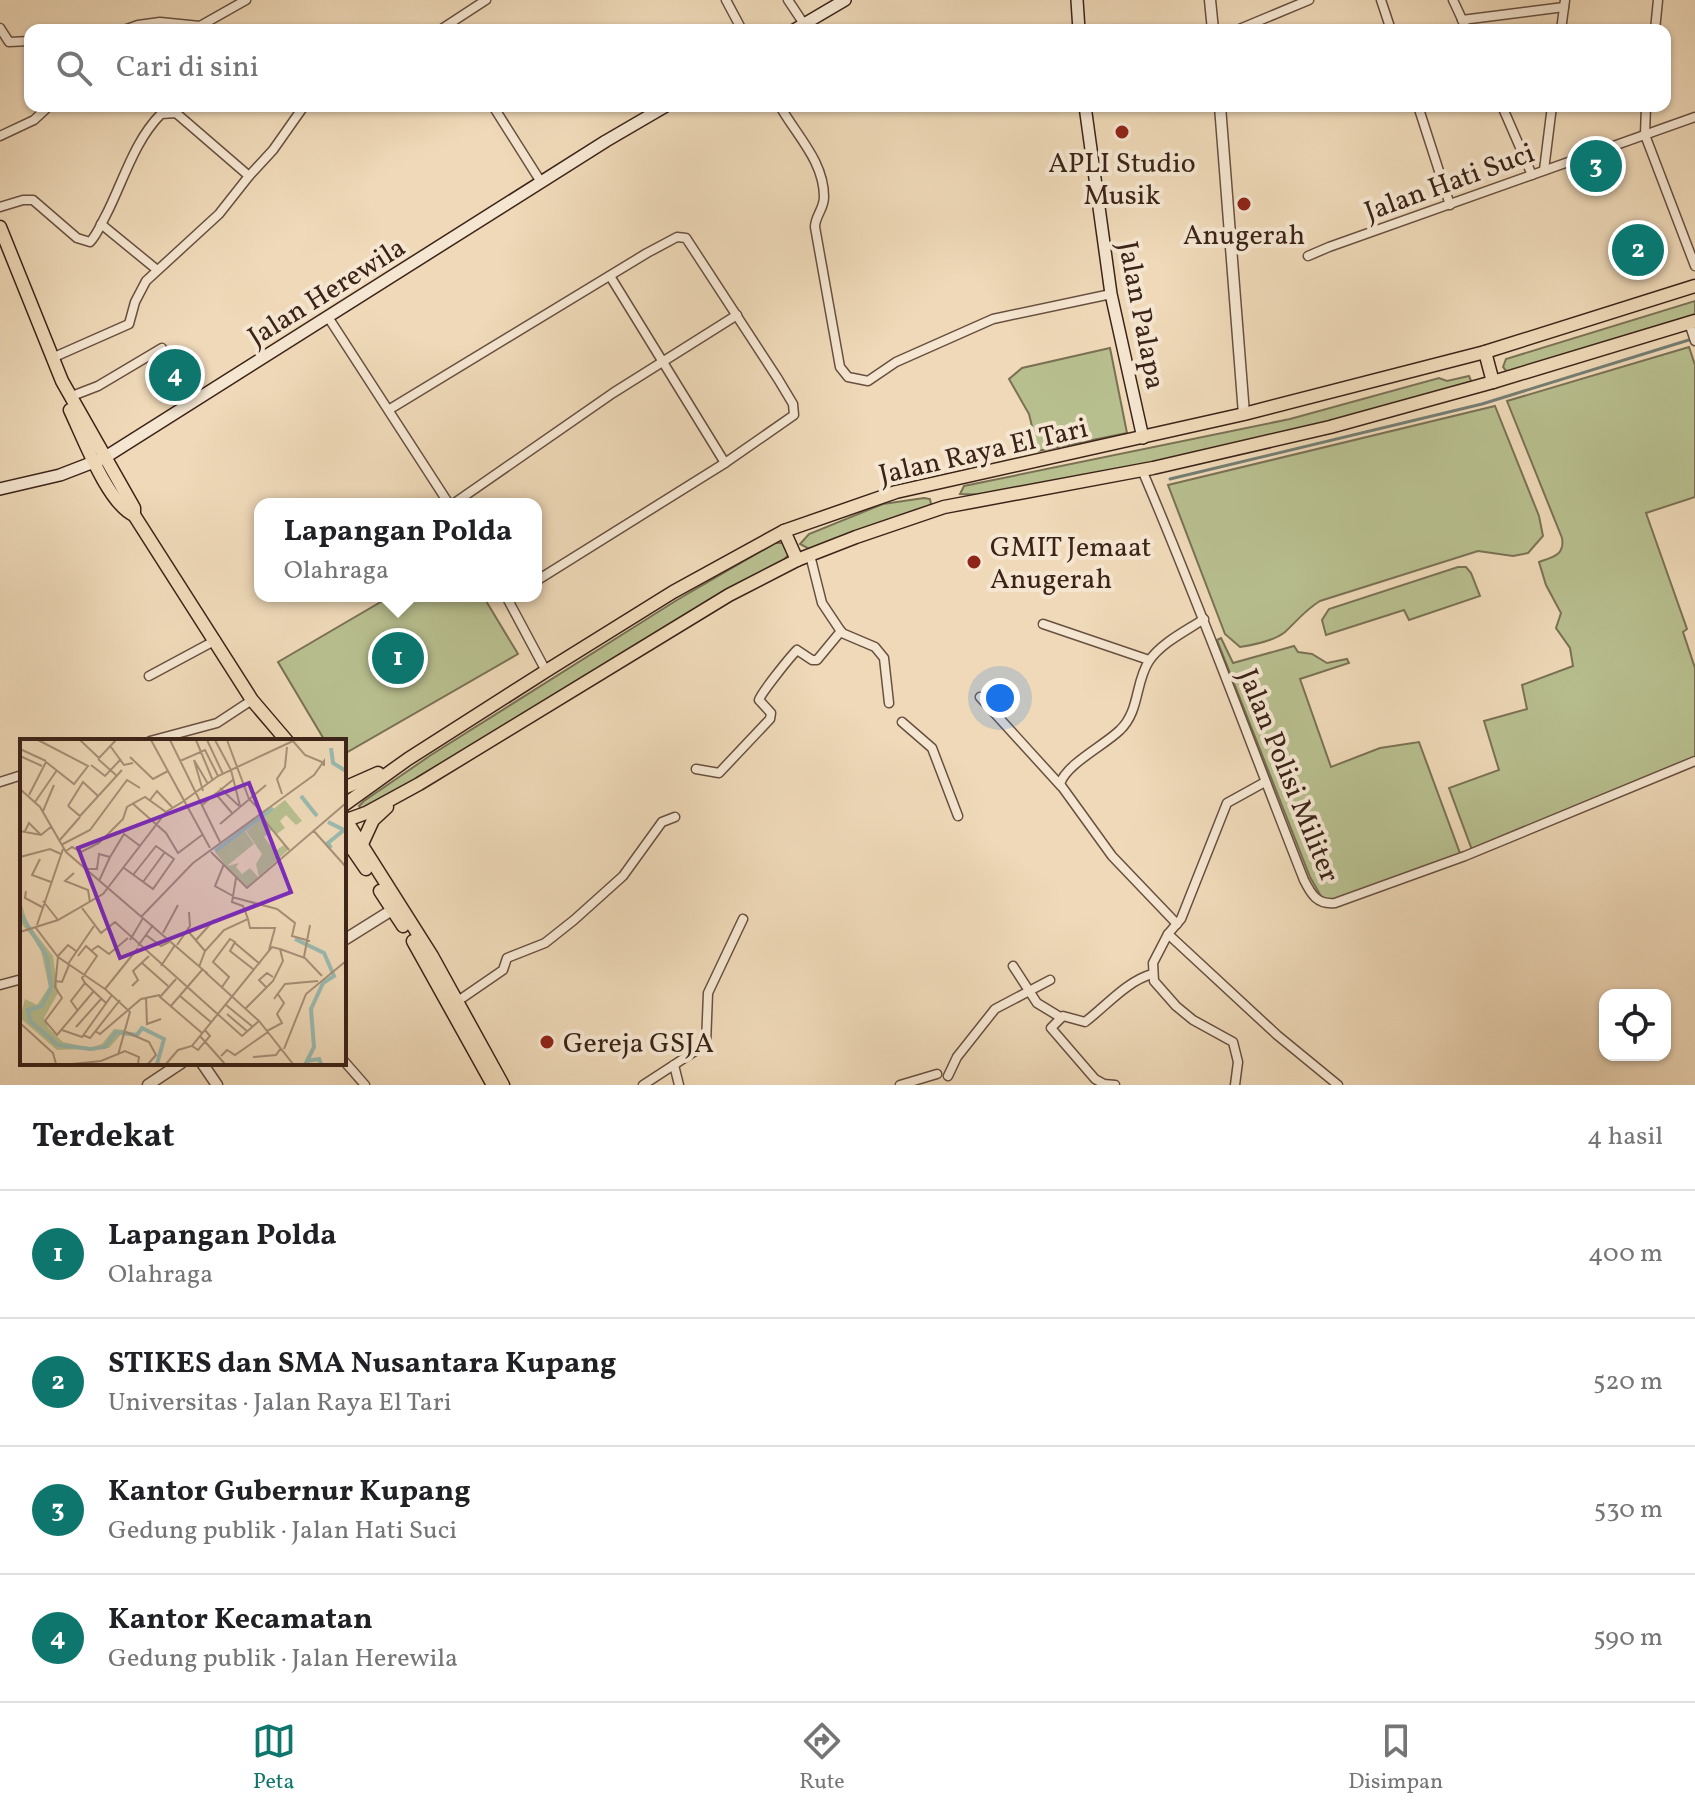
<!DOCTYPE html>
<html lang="id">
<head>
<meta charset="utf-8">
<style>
  body { margin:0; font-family:Vollkorn,serif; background:#f2f2f2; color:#202124 }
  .controls { position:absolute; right:24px; bottom:24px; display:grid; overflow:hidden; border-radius:16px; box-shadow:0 2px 6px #0004 }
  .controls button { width:72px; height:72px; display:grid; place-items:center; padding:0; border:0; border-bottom:2px solid #e0e0e0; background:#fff; color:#202124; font:40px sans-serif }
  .you { position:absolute; left:1000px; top:698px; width:28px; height:28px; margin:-20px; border:6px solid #fff; border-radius:50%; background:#1a73e8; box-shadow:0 0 0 12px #1a73e833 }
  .badge { display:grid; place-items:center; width:52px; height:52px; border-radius:50%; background:#0f766e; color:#fff; font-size:26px; font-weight:700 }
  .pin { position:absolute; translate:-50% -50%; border:4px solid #fff; box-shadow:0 2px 8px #0006 }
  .popup { position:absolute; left:254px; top:498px; width:288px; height:104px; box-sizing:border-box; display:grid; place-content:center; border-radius:16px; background:#fff; filter:drop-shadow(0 2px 6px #0005); font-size:26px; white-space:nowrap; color:#757577 }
  .popup b { font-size:30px; color:#202124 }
  .popup::after { content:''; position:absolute; left:50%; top:100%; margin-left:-16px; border:16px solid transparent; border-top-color:#fff }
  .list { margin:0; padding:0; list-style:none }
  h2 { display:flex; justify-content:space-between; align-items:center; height:104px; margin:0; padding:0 32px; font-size:34px }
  h2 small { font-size:26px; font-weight:400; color:#757577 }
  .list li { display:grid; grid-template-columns:52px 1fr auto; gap:24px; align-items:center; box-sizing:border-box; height:128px; padding:0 32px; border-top:2px solid #e0e0e0 }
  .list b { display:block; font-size:30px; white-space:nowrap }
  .list p { margin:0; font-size:26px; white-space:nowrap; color:#757577 }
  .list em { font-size:26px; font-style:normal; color:#757577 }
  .icon { flex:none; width:44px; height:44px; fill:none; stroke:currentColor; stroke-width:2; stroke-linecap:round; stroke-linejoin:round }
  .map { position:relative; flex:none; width:1695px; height:1085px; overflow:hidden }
  .search { position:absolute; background:#fff; box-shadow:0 2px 6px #0004; left:24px; right:24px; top:24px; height:88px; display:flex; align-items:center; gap:20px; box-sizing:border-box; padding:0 28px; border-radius:16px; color:#757577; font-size:30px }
  .sheet { height:616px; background:#fff }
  nav { display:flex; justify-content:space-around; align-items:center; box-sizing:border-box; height:112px; border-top:2px solid #e0e0e0; background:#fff; font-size:22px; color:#757577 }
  nav a { display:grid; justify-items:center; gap:4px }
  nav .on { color:#0f766e }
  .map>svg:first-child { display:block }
  .green { fill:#b8bf8f; stroke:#7a7154; stroke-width:2 }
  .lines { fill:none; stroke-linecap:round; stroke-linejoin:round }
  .stream { stroke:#747e73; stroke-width:3 }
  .minor-casing { stroke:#685040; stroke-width:11 }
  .tertiary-casing { stroke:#685040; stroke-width:13 }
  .secondary-casing { stroke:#3b2318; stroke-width:14 }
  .primary-casing { stroke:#3b2318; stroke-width:15 }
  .minor { stroke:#f5e6d1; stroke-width:8 }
  .tertiary { stroke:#f5e6d1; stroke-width:10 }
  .secondary { stroke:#f5e6d1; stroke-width:11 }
  .primary { stroke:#efd9b8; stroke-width:12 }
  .poi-dot { fill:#8f2418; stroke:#f5e6d1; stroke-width:3 }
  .labels { text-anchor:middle; stroke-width:8; stroke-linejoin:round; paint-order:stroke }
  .poi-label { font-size:28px; fill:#3b2318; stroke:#f5e6d1 }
  .street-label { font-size:28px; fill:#3b2318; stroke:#f5e6d1 }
  .inset-river { fill:none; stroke:#9abab0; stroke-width:4 }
  .inset-road { fill:none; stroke:#a79078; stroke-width:2 }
  .view { fill:#7b2cbf; fill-opacity:0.15; stroke:#7b2cbf; stroke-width:4 }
  .inset-edge { fill:none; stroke:#3b2318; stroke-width:4 }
</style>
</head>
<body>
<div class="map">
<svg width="1695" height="1085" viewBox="0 0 1695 1085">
  <rect width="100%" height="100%" fill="#efd9b8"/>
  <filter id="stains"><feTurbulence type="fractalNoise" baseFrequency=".0025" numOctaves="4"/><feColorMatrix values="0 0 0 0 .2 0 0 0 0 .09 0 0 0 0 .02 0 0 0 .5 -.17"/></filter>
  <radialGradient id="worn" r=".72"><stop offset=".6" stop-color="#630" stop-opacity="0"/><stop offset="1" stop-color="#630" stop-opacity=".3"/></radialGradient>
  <g class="green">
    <polygon points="1695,301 1695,317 1508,373 1503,367 1506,359"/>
    <path d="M1689,347L1695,365V497L1646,513L1687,629L1683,632L1695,668V760L1472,850L1449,788L1499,770L1484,721L1527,709L1522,685L1573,666L1570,648L1556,628L1561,613L1546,585L1539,562C1553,557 1565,555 1562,538L1507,401Z"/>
    <polygon points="1110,348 1127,433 1038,451 1029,414 1009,379 1022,368"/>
    <polygon points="1469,376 1472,383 1319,428 997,495 960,494 964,486 1290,419 1439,378 1447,381"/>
    <path d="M1495,406L1539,516L1543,536L1528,553L1513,556L1478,551L1320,601C1305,610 1297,621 1285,632C1274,641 1253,645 1240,647L1225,634L1168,485Z"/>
    <polygon points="924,498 930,499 932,509 811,550 800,544 809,534 883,504"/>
    <polygon points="775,543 783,543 789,554 784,560 489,738 362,811 359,806 364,801 431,755 677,600"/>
    <polygon points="1458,567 1466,567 1471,573 1480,596 1409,620 1404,610 1326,635 1322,620 1329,609"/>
    <polygon points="391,596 483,596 518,654 344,754 344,741 325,741 278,662"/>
    <polygon points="1221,638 1233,663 1294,646 1298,652 1312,654 1327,663 1347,659 1349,663 1300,679 1331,767 1380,748 1419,742 1461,856 1340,902 1322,898 1310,877 1217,640"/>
  </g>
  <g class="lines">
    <polyline class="stream" points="1170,479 1482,404 1692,339"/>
    <g class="minor-casing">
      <g id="minor">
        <polyline points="726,0 742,30"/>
        <polyline points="788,0 804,24"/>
        <polyline points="1381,0 1391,30"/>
        <polyline points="1453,0 1467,30"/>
        <polyline points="1462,20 1564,7"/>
        <polyline points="0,28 9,42 30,41"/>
        <polyline points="443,28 486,0"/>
        <polyline points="124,30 138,25 160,22 200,26 246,0"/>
        <polyline points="1237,30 1309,0"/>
        <polyline points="1561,30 1565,0"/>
        <polyline points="1655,30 1658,0"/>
        <polyline points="493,106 541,182"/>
        <path d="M780,106C796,135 824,161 824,197C824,209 815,216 815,227L840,367L848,377L868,381L896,362L993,319L1111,294"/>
        <polyline points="1418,106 1450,205"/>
        <polyline points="1502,106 1532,175"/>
        <polyline points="1646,106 1645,135 1695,266"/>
        <polyline points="0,136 34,120 49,106"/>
        <polyline points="1544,170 1552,106"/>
        <path d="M0,207L23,200H33L77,238L90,242C97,235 101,224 106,215C123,182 134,141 161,114L176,113L249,176L273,150L304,106"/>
        <polyline points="101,224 156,269"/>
        <polyline points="1308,256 1329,247 1695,117"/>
        <polyline points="610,276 725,463"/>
        <polyline points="328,317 449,504"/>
        <polyline points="1689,323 1695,341"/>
        <polyline points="52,358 129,324 135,302 146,281 219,214 249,176"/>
        <polyline points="72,396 98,386 162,348"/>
        <polyline points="390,409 647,253 677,237 686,238 778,379 793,404 794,415 725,463 536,581"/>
        <path d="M1142,470C1200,605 1250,743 1304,880C1311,894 1317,905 1335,903L1465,856L1695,761"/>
        <polyline points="453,504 613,393 737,315"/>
        <polyline points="810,555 822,603 842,633 875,647 884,658 889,703"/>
        <polyline points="507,598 546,671"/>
        <polyline points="1043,624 1149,660"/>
        <polyline points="149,676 216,640"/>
        <polyline points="980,697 1061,786"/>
        <polyline points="902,722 932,748 958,816"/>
        <polyline points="150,741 217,723 252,700"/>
        <path d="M696,769L719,773L770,719L771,713L759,700C761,693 790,657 797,650L812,660H817L841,631"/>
        <polyline points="0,782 22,775"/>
        <path d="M1177,924L1112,856L1060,784C1066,764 1105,745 1120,730C1140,711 1135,682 1149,661C1161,643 1186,631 1204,619"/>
        <polyline points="1168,934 1277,1035 1338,1085"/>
        <polyline points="1013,966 1037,1003 1060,1017"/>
        <polyline points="0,985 22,979"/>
        <polyline points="455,1003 503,970 507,958 545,943 574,920 623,876 662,822 675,817"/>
        <polyline points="344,1061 365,1085"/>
        <polyline points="674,1065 679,1085"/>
        <polyline points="948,1076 957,1057 995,1009 1050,980"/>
        <polyline points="643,1085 706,1044 708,993 743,919"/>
        <polyline points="900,1085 937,1074"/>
        <path d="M1115,1085L1104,1084L1095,1079L1051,1028L1063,1016L1085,1022C1106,1006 1127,981 1152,974"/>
        <polyline points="1235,1085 1238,1062 1233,1042 1193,1020 1176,1006 1154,981 1153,963 1168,934 1181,919 1227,803 1265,782"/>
      </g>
    </g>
    <g class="tertiary-casing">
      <g id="tertiary">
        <polyline points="1210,0 1213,30"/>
        <polyline points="1220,106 1244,414"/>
        <polyline points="344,940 392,910"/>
        <polyline points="202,1063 217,1085"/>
        <polyline points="148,1085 181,1063"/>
      </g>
    </g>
    <g class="secondary-casing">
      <g id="secondary">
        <polyline points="1077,0 1079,30"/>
        <polyline points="794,30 845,0"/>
        <polyline points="1085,106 1111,294 1143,438"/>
        <polyline points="0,489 60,475 104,458 606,141 666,106"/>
      </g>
    </g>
    <g class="primary-casing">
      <g id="primary">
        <polyline points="0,227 62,381 134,508 134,515 252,700 287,741"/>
        <polyline points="1485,352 1493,382"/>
        <path d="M70,410C83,437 108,504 134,515"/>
        <polyline points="784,531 797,560"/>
        <polyline points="344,788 378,773"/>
        <polyline points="344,805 408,759 546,671 673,592 784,531 896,492 1244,414 1485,352 1695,286"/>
        <polyline points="344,817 432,956 503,1085"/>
        <polyline points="344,821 366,813 419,784 729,595 797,560 856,537 944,507 1153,468 1330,427 1493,382 1695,321"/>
        <polyline points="344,837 366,869"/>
        <polyline points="361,846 373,820 387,807"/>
        <polyline points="380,891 403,926"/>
        <polyline points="413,941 493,1085"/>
      </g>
    </g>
    <use href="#minor" class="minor"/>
    <use href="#tertiary" class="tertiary"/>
    <use href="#secondary" class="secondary"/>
    <use href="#primary" class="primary"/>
  </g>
  <g class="poi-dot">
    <circle cx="1122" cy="132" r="8"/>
    <circle cx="1244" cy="204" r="8"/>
    <circle cx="974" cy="562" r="8"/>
    <circle cx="547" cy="1042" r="8"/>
  </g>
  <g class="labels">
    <g class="poi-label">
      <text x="1122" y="172">APLI Studio<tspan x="1122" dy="32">Musik</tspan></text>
      <text x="1244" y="244">Anugerah</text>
      <text x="990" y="556" text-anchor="start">GMIT Jemaat<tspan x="990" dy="32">Anugerah</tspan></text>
      <text x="563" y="1052" text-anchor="start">Gereja GSJA</text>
    </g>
    <g class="street-label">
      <text transform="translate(1449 181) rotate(-20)" y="10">Jalan Hati Suci</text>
      <text transform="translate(326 291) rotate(-32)" y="10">Jalan Herewila</text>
      <text transform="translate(1143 315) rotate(79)" y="10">Jalan Palapa</text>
      <text transform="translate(983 450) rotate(-13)" y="10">Jalan Raya El Tari</text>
      <text transform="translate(1290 775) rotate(68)" y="10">Jalan Polisi Militer</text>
    </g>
  </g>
  <g transform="translate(20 739)">
    <rect width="326" height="326" fill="#efd9b8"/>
    <path d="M265,61L282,82L276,86L266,76L260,82L265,89L257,95L243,78ZM242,79L252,91L244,98L255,112L264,106L268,111L239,138L236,125L242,115L226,92ZM225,92L234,105L207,127L219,124L216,128L222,135L230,129L239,139L226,149L206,127L195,113ZM0,160L8,185L33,217L38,254L24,279L28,289L43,303L70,309L82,305L94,290L105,291L89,309L37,311L0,279L5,260L17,266L29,248L20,207L0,183Z" fill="#b8bf8f"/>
    <path class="inset-river" d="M311,9L313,24L326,32M281,57L297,77M308,83L324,91L308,104L311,109M195,112L253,69M0,174L27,218L31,248L22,267L8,271L10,282L38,306L71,310L85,308L96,293L117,296L122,289L144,300L137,325M275,200L304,214L314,237L303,244L291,270L294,308L287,322L299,320L301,325"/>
    <path class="inset-road" d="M60,1L79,19L96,1M131,1L190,109M150,1L200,103M176,1L193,42M187,1L203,35M195,1L211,31L220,67M207,1L229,60L241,72M272,1L285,16L302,23M91,8L104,26L113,24M0,10L26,22M0,17L22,27M110,18L133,40L148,32M78,20L97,37M174,21L183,52M174,21L188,45M160,22L185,11L198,37M71,26L85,37L101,20M200,49L219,67M0,50L20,68L46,113L188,235M195,54L212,74M262,55L257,40L265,28L267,8M9,56L26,23L54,45L68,27L18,1M130,61L137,52L152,68M165,61L198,37L273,2M15,63L37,31M112,64L146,94L158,114L182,96M182,66L214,40M48,67L60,77L102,31M48,67L63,43L78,57M23,72L34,46M241,77L269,111M200,85L246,46M293,91L326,128M0,92L21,96L32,87M5,92L9,84L21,96M39,102L60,78M41,106L70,91L107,41L120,49M46,112L52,108L61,113L79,104L103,80L107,68L125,58L146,73M191,113L227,149L326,64M0,118L30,110L41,115M20,120L12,136L31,143M204,125L195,147L213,157M104,129L133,150L154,120L136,107L113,136M67,130H77L79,115L90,118L104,95L120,107M54,134L45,142L68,151L70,163M79,142L90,118M123,143L145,113M6,152L5,159L22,168M212,158L257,170L275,184L272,197L290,202M23,162L38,181M62,169L81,194L95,183L222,297L239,282M121,178L173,124L294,36L304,22V27M228,180L230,189H255L249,211M17,186L43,110M16,189L38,218L85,250M167,191L185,212M0,193L38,181L83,155L146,73L164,62M143,194L158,166M126,196L141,207L149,203M110,201L123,179M176,201L194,181M215,204L240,225M157,206L170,187L169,173M118,207L133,186M260,210L285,219L302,237M72,211L78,207L89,215L108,199M38,217L48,206L56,212M58,217L66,207L77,217L62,239L65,244M38,218L35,248L42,259L25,282L37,296L73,253M284,218L290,186M122,224L148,247M48,225L74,187M141,227L155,206M179,228L185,212L204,191L228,180L223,167L212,163L216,139M185,233L239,282L273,325M156,240L140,258L182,294M35,242L42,243L49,226M112,247L118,241L113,232L129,217M202,248L209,238L193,223L210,200L215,203L210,212L233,230M247,249L239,241L247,234L253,238M160,257L192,284M126,258L127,285L141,280M254,260L265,245L298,242M206,266L233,288M150,268L182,231M58,272L51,262L65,244L86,264M207,275L228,293M0,284L33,314L36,325M56,288L81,260M42,291L62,298L92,256M75,292L80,295L121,260L140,256M247,292L262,284L257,275L264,264L257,254M106,293L129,303L136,316L128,325M63,296L70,299L100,261M180,297L205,325M172,307L178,311L190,297L185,291M264,310L286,255L326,222M98,316L110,273L85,250L118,209M201,317L207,311L215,316L248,293M233,318L256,316L261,309M52,325L81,322L105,312L119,318L118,325M146,325L158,311L172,307L252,208L260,210L263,222L253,242L226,269"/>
    <path class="view" d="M229,44L271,153L100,219L58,109Z"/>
    <rect width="326" height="326" class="inset-edge"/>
  </g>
  <rect width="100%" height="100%" filter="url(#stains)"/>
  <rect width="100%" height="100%" fill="url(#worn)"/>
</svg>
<div class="controls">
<button><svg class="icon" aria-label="locate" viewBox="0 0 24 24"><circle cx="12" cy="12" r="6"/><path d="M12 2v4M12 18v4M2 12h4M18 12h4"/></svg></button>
</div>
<div class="you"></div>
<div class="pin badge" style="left:398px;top:658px">1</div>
<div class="popup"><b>Lapangan Polda</b>Olahraga</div>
<div class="pin badge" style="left:1638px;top:250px">2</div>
<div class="pin badge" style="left:1596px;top:166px">3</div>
<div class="pin badge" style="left:175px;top:375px">4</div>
<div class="search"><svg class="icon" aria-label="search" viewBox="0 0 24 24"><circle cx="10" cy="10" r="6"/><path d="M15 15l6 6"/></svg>Cari di sini</div>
</div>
<section class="sheet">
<h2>Terdekat<small>4 hasil</small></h2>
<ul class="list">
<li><span class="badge">1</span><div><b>Lapangan Polda</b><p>Olahraga</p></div><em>400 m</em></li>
<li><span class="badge">2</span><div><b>STIKES dan SMA Nusantara Kupang</b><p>Universitas · Jalan Raya El Tari</p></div><em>520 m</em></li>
<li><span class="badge">3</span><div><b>Kantor Gubernur Kupang</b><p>Gedung publik · Jalan Hati Suci</p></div><em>530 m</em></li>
<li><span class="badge">4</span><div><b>Kantor Kecamatan</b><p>Gedung publik · Jalan Herewila</p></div><em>590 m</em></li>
</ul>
</section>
<nav>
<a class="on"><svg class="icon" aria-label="map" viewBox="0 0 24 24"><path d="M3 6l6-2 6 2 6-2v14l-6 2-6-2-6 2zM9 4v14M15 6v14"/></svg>Peta</a>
<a><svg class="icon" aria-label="directions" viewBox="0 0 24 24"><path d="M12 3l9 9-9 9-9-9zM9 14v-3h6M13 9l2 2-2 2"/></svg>Rute</a>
<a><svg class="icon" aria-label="saved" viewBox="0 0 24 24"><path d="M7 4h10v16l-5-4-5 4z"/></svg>Disimpan</a>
</nav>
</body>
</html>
